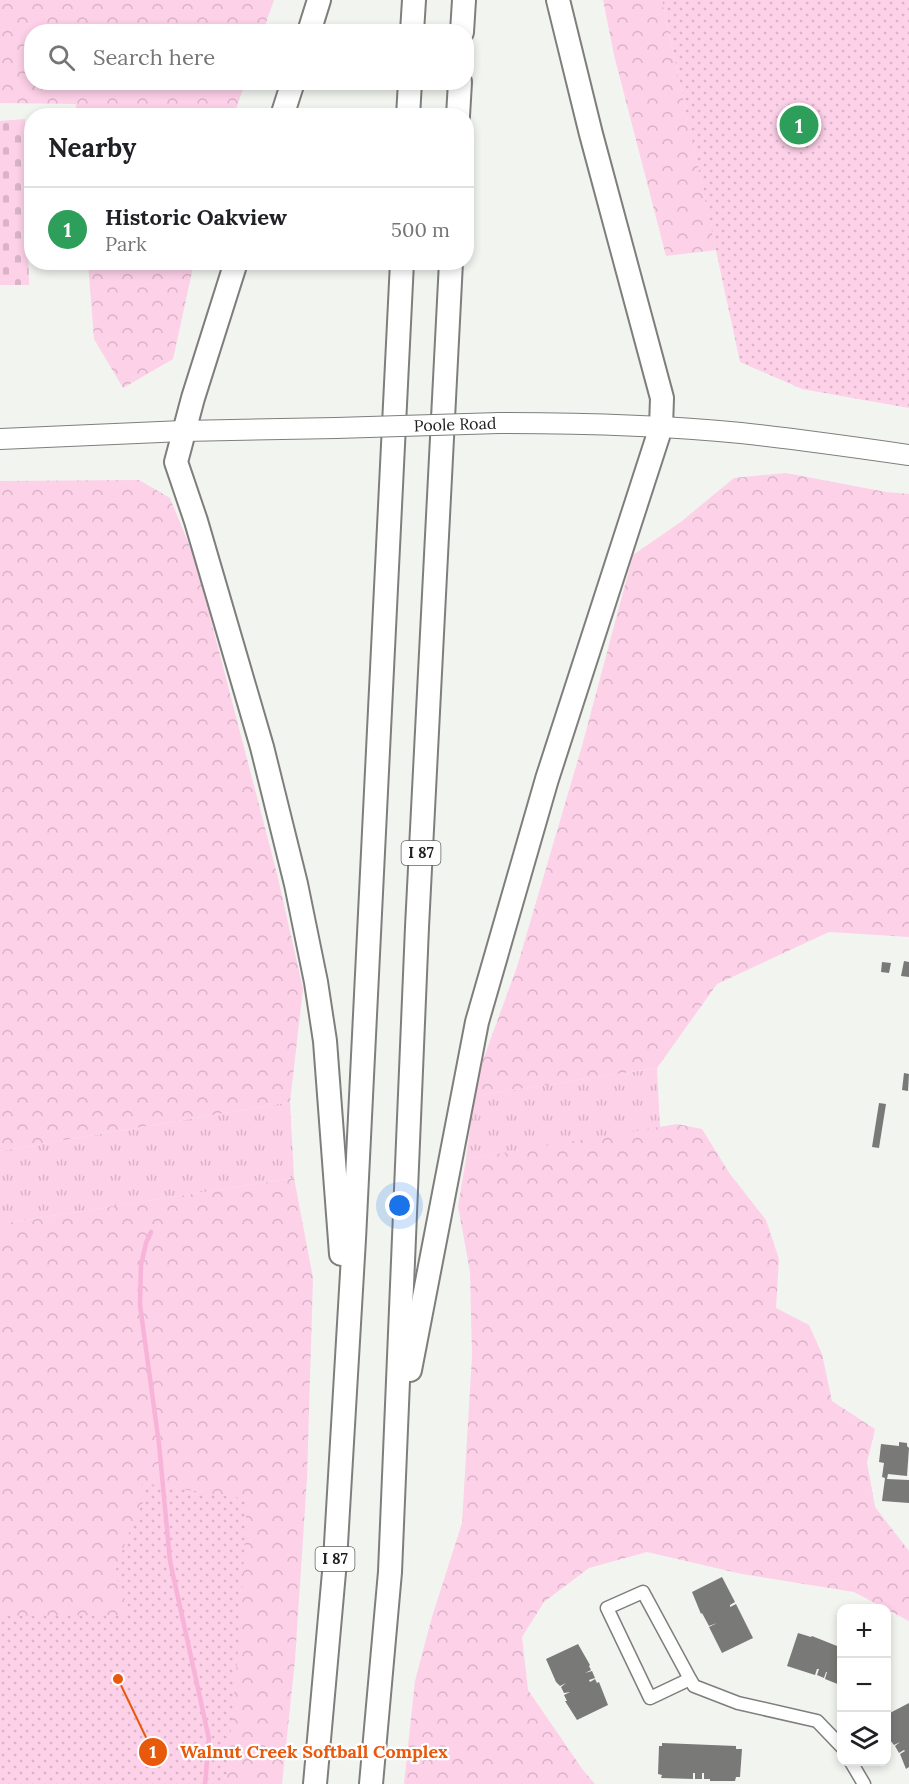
<!DOCTYPE html>
<html lang="en">
<head>
<meta charset="utf-8">
<style>
  body { margin:0; font-family:Lora,serif; background:#f2f2f2; color:#202124 }
  .controls { position:absolute; right:18px; bottom:18px; display:grid; overflow:hidden; border-radius:12px; box-shadow:0 3px 9px #0003 }
  .controls button { width:54px; height:54px; display:grid; place-items:center; padding:0; border:0; border-bottom:2px solid #e0e0e0; background:#fff; color:#202124; font:30px sans-serif }
  .you { position:absolute; left:400px; top:1206px; width:21px; height:21px; margin:-15px; border:4px solid #fff; border-radius:50%; background:#1a73e8; box-shadow:0 0 0 9px #1a73e833 }
  .badge { display:grid; place-items:center; width:39px; height:39px; border-radius:50%; background:#b45309; color:#fff; font-size:20px; font-weight:700 }
  .pin { position:absolute; translate:-50% -50%; border:3px solid #fff; box-shadow:0 2px 6px #0006 }
  .list { margin:0; padding:0; list-style:none }
  h2 { display:flex; justify-content:space-between; align-items:center; height:78px; margin:0; padding:0 24px; font-size:26px }
  h2 small { font-size:20px; font-weight:400; color:#757577 }
  .list li { display:grid; grid-template-columns:39px 1fr auto; gap:18px; align-items:center; box-sizing:border-box; height:84px; padding:0 24px; border-top:2px solid #e0e0e0 }
  .list b { display:block; font-size:22px; white-space:nowrap }
  .list p { margin:0; font-size:20px; white-space:nowrap; color:#757577 }
  .list em { font-size:20px; font-style:normal; color:#757577 }
  .icon { flex:none; width:33px; height:33px; fill:none; stroke:currentColor; stroke-width:2; stroke-linecap:round; stroke-linejoin:round }
  .map { position:relative; flex:none; width:909px; height:1784px; overflow:hidden }
  .search { position:absolute; background:#fff; box-shadow:0 3px 9px #0003; left:24px; top:24px; width:450px; height:66px; display:flex; align-items:center; gap:15px; box-sizing:border-box; padding:0 21px; border-radius:24px; color:#757577; font-size:22px }
  .panel { position:absolute; background:#fff; box-shadow:0 3px 9px #0003; left:24px; top:108px; width:450px; height:162px; border-radius:24px }
  .map>svg:first-child { display:block }
  .grass { fill:url(#grass-tufts) }
  .forest { fill:url(#forest-crowns) }
  .cemetery { fill:url(#cemetery-stones) }
  .park { fill:url(#park-dots) }
  .lines { fill:none; stroke-linecap:round; stroke-linejoin:round }
  .stream { stroke:#f7b4d8; stroke-width:4.5 }
  .building { fill:#797a77 }
  .minor-casing { stroke:#7e7f7c; stroke-width:15 }
  .primary-casing { stroke:#7e7f7c; stroke-width:22 }
  .motorway-casing { stroke:#7e7f7c; stroke-width:26 }
  .minor { stroke:#fff; stroke-width:12 }
  .primary { stroke:#fff; stroke-width:20 }
  .motorway { stroke:#fff; stroke-width:22 }
  .primary-bridge-casing { stroke:#7e7f7c; stroke-width:22; stroke-linecap:butt }
  .primary-bridge { stroke:#fff; stroke-width:20 }
  .labels { text-anchor:middle; stroke-width:4.5; stroke-linejoin:round; paint-order:stroke }
  .shield { fill:#fff; stroke:#636362; stroke-width:1.5 }
  .shield-label { font-size:15px; font-weight:bold; fill:#20201f }
  .street-label { font-size:16px; fill:#20201f; stroke:#fff }
  .leader { fill:none; stroke:#e8590c; stroke-width:2 }
  .callout-dot { fill:#e8590c; stroke:#fff; stroke-width:2 }
  .mark-label { font-size:18px; text-anchor:middle; font-weight:bold; fill:#fff }
  .callout-label { font-size:18px; text-anchor:middle; font-weight:bold; fill:#e8590c; stroke:#fff; stroke-width:4.5; stroke-linejoin:round; paint-order:stroke }
</style>
</head>
<body>
<div class="map">
<svg width="909" height="1784" viewBox="0 0 909 1784">
  <defs>
    <pattern id="grass-tufts" width="24" height="20" patternUnits="userSpaceOnUse" patternTransform="scale(1.5)"><rect width="24" height="20" fill="#fdd1e8"/><path d="M3 7l-1-3M5 7V3M7 7l1-3M15 17l-1-3M17 17v-4M19 17l1-3" fill="none" stroke="#d9b3c7"/></pattern>
    <pattern id="forest-crowns" width="20" height="18" patternUnits="userSpaceOnUse" patternTransform="scale(1.5)"><rect width="20" height="18" fill="#fdd1e8"/><path d="M2 6a3 3 0 1 1 6 0M12 15a3 3 0 1 1 6 0" fill="none" stroke="#d9b3c7"/></pattern>
    <pattern id="cemetery-stones" width="16" height="16" patternUnits="userSpaceOnUse" patternTransform="scale(1.5)"><rect width="16" height="16" fill="#fdd1e8"/><path d="M2 7V4a2 2 0 0 1 4 0v3zM10 15v-3a2 2 0 0 1 4 0v3z" fill="#d9b3c7"/></pattern>
    <pattern id="park-dots" width="8" height="8" patternUnits="userSpaceOnUse" patternTransform="scale(1.5)"><rect width="8" height="8" fill="#fdd1e8"/><path d="M2 2h.1M6 6h.1" fill="none" stroke="#d9b3c7" stroke-width="1.8" stroke-linecap="round"/></pattern>
  </defs>
  <rect width="100%" height="100%" fill="#f2f4f0"/>
  <g class="grass">
    <polygon points="657,1068 660,1128 466,1159 474,1096"/>
    <polygon points="290,1102 294,1178 0,1224 0,1151"/>
  </g>
  <g class="forest">
    <polygon points="0,0 274,0 263,31 32,32 32,82 245,83 234,115 77,116 76,104 0,103"/>
    <polygon points="603,0 662,0 716,250 666,256 614,55"/>
    <polygon points="88,263 194,263 173,359 123,388 94,339"/>
    <polygon points="786,473 886,492 909,494 909,937 829,932 717,984 657,1068 474,1096 483,1060 517,967 582,746 633,555 682,521 734,478"/>
    <polygon points="139,480 170,498 195,559 278,878 303,989 290,1102 0,1151 0,481"/>
    <polygon points="677,1124 702,1129 730,1174 766,1220 779,1259 776,1308 809,1325 822,1354 832,1401 875,1429 867,1462 875,1507 909,1551 909,1621 854,1592 742,1574 647,1552 589,1568 544,1602 522,1637 528,1690 583,1770 595,1784 404,1784 415,1681 432,1617 462,1523 472,1356 470,1272 458,1206 466,1159"/>
    <polygon points="294,1178 313,1278 307,1478 295,1660 282,1784 74,1784 0,1722 0,1224"/>
  </g>
  <polygon class="cemetery" points="25,119 29,285 0,285 0,121"/>
  <g class="park">
    <polygon points="662,0 909,0 909,408 802,389 740,362"/>
    <polygon points="142,1483 247,1499 240,1628 226,1784 0,1784 0,1616 129,1615 115,1572 128,1535 143,1502"/>
  </g>
  <g class="lines">
    <polyline class="stream" points="151,1232 146,1243 141,1265 140,1305 159,1444 170,1561 209,1739 205,1784"/>
  </g>
  <g class="building">
    <polygon points="904,961 909,962 909,977 901,976"/>
    <polygon points="882,962 891,963 889,973 881,972"/>
    <polygon points="904,1073 909,1074 908,1091 902,1090"/>
    <polygon points="879,1103 886,1104 879,1148 872,1147"/>
    <polygon points="899,1442 907,1443 907,1446 909,1448 907,1476 888,1474 887,1479 909,1480 909,1503 882,1501 885,1478 882,1477 884,1463 879,1462 881,1444 899,1446"/>
    <polygon points="722,1577 735,1602 730,1605 730,1607 736,1604 753,1638 722,1653 709,1627 717,1623 709,1626 702,1613 701,1614 692,1592"/>
    <polygon points="798,1633 811,1637 812,1636 842,1648 842,1684 840,1685 825,1679 827,1672 826,1672 824,1678 817,1675 819,1669 817,1669 815,1675 787,1666"/>
    <polygon points="578,1644 590,1665 589,1666 591,1670 585,1673 592,1671 595,1678 589,1680 590,1682 595,1679 597,1683 599,1682 608,1705 577,1720 565,1701 567,1701 564,1695 570,1692 564,1693 561,1687 566,1683 560,1686 556,1682 546,1659"/>
    <polygon points="909,1703 909,1767 906,1769 900,1754 905,1751 904,1750 899,1753 895,1746 900,1742 894,1745 886,1735 886,1715"/>
    <polygon points="662,1743 736,1746 736,1749 742,1749 740,1777 736,1777 735,1781 710,1781 710,1779 704,1779 704,1773 702,1773 702,1779 695,1779 695,1773 693,1773 693,1779 661,1778 662,1775 658,1774 659,1746 662,1746"/>
  </g>
  <g class="lines">
    <g class="minor-casing">
      <g id="minor">
        <polyline points="690,1679 650,1698 607,1608 643,1592 690,1679 694,1686 738,1703 817,1721 842,1747"/>
        <polyline points="851,1762 864,1784"/>
      </g>
    </g>
    <g class="primary-casing">
      <g id="primary">
        <path d="M499,423C580,423 660,425 741,433C797,439 853,447 909,455"/>
        <polyline points="0,439 183,431 336,428"/>
      </g>
    </g>
    <g class="motorway-casing">
      <g id="motorway">
        <polyline points="309,32 319,0"/>
        <polyline points="412,32 414,0"/>
        <polyline points="462,32 464,0"/>
        <polyline points="282,116 293,82"/>
        <polyline points="408,116 410,82"/>
        <polyline points="458,116 460,82"/>
        <polyline points="236,262 193,398 176,462 196,521 262,747 296,884 316,982 325,1041 341,1254"/>
        <polyline points="410,1370 477,1022 547,779 661,427 662,398 591,134 558,0"/>
        <polyline points="315,1784 335,1561 354,1239 402,262"/>
        <polyline points="371,1784 390,1572 417,927 451,262"/>
      </g>
    </g>
    <use href="#minor" class="minor"/>
    <use href="#primary" class="primary"/>
    <use href="#motorway" class="motorway"/>
    <g class="primary-bridge-casing">
      <polyline id="primary-bridge" points="336,428 499,423"/>
    </g>
    <use href="#primary-bridge" class="primary-bridge"/>
  </g>
  <g class="labels">
    <g class="shield">
      <rect x="401.5" y="841" width="39" height="24" rx="4.5"/>
      <rect x="315.5" y="1547" width="39" height="24" rx="4.5"/>
    </g>
    <g class="shield-label">
      <text x="421" y="858">I 87</text>
      <text x="335" y="1564">I 87</text>
    </g>
    <g class="street-label">
      <text transform="translate(455 424) rotate(-2)" y="6">Poole Road</text>
    </g>
  </g>
  <path class="leader" d="M118 1679L153 1752"/>
  <g class="callout-dot">
    <circle cx="118" cy="1679" r="6"/>
    <circle cx="153" cy="1752" r="15"/>
  </g>
  <g class="mark-label">
    <text x="153" y="1758">1</text>
  </g>
  <g class="callout-label">
    <text x="314" y="1758">Walnut Creek Softball Complex</text>
  </g>
</svg>
<div class="controls">
<button>+</button>
<button>−</button>
<button><svg class="icon" aria-label="layers" viewBox="0 0 24 24"><path d="M12 4l9 5-9 5-9-5zM3 14l9 5 9-5"/></svg></button>
</div>
<div class="you"></div>
<div class="pin badge" style="left:799px;top:125px;background:#2e9e5b">1</div>
<div class="search"><svg class="icon" aria-label="search" viewBox="0 0 24 24"><circle cx="10" cy="10" r="6"/><path d="M15 15l6 6"/></svg>Search here</div>
<section class="panel">
<h2>Nearby<small></small></h2>
<ul class="list">
<li><span class="badge" style="background:#2e9e5b">1</span><div><b>Historic Oakview</b><p>Park</p></div><em>500 m</em></li>
</ul>
</section>
</div>
</body>
</html>
